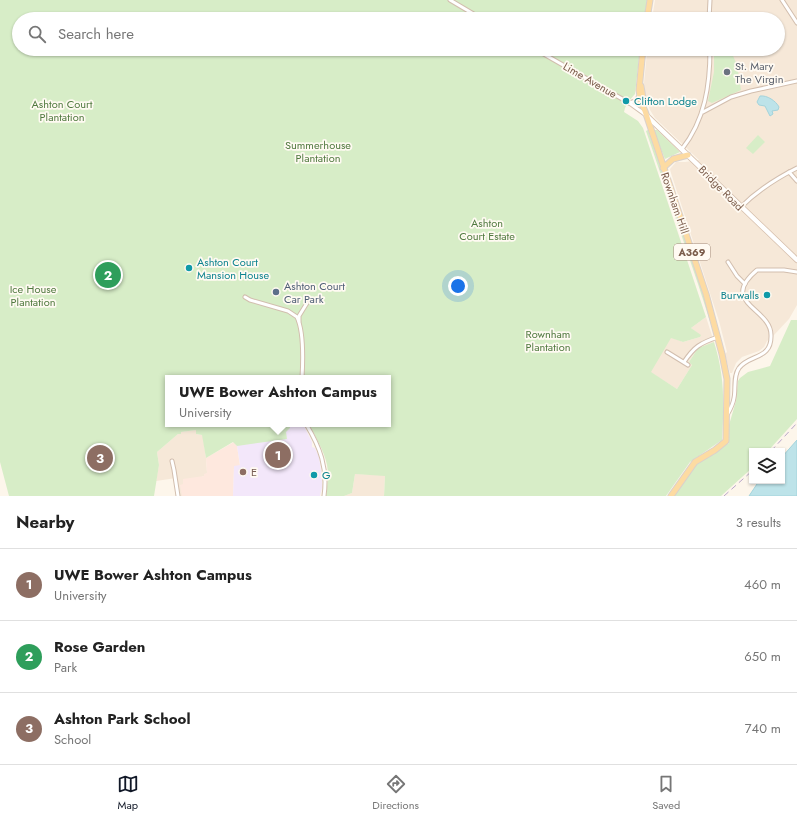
<!DOCTYPE html>
<html lang="en">
<head>
<meta charset="utf-8">
<style>
  body { margin:0; font-family:Jost,sans-serif; background:#f6f6f6; color:#222 }
  .controls { position:absolute; right:12px; bottom:12px; display:grid; overflow:hidden; border-radius:0px; box-shadow:0 1px 3px #0004 }
  .controls button { width:36px; height:36px; display:grid; place-items:center; padding:0; border:0; border-bottom:1px solid #e0e0e0; background:#fff; color:#222; font:20px sans-serif }
  .you { position:absolute; left:458px; top:286px; width:14px; height:14px; margin:-10px; border:3px solid #fff; border-radius:50%; background:#1a73e8; box-shadow:0 0 0 6px #1a73e833 }
  .badge { display:grid; place-items:center; width:26px; height:26px; border-radius:50%; background:#111827; color:#fff; font-size:13px; font-weight:700 }
  .pin { position:absolute; translate:-50% -50%; border:2px solid #fff; box-shadow:0 1px 4px #0006 }
  .popup { position:absolute; left:165px; top:375px; width:226px; height:52px; box-sizing:border-box; display:grid; place-content:center; border-radius:0px; background:#fff; filter:drop-shadow(0 1px 3px #0005); font-size:13px; white-space:nowrap; color:#767676 }
  .popup b { font-size:15px; color:#222 }
  .popup::after { content:''; position:absolute; left:50%; top:100%; margin-left:-8px; border:8px solid transparent; border-top-color:#fff }
  .list { margin:0; padding:0; list-style:none }
  h2 { display:flex; justify-content:space-between; align-items:center; height:52px; margin:0; padding:0 16px; font-size:17px }
  h2 small { font-size:13px; font-weight:400; color:#767676 }
  .list li { display:grid; grid-template-columns:26px 1fr auto; gap:12px; align-items:center; box-sizing:border-box; height:72px; padding:0 16px; border-top:1px solid #e0e0e0 }
  .list b { display:block; font-size:15px; white-space:nowrap }
  .list p { margin:0; font-size:13px; white-space:nowrap; color:#767676 }
  .list em { font-size:13px; font-style:normal; color:#767676 }
  .icon { flex:none; width:22px; height:22px; fill:none; stroke:currentColor; stroke-width:2; stroke-linecap:round; stroke-linejoin:round }
  .map { position:relative; flex:none; width:797px; height:496px; overflow:hidden }
  .search { position:absolute; background:#fff; box-shadow:0 1px 3px #0004; left:12px; right:12px; top:12px; height:44px; display:flex; align-items:center; gap:10px; box-sizing:border-box; padding:0 14px; border-radius:22px; color:#767676; font-size:15px }
  .sheet { height:268px; background:#fff }
  nav { display:flex; justify-content:space-around; align-items:center; box-sizing:border-box; height:56px; border-top:1px solid #e0e0e0; background:#fff; font-size:11px; color:#767676 }
  nav a { display:grid; justify-items:center; gap:2px }
  nav .on { color:#111827 }
  .map>svg:first-child { display:block }
  .residential { fill:#f6e8d8 }
  .commercial { fill:#fee8de }
  .education { fill:#f3e7fa }
  .green { fill:#d7edc7 }
  .water { fill:#bde3e9; stroke:#a3d3db }
  .lines { fill:none; stroke-linecap:round; stroke-linejoin:round }
  .street-casing { stroke:#d2beae; stroke-width:5 }
  .secondary-casing { stroke:#d7c0ae; stroke-width:6 }
  .primary-casing { stroke:#dad1cd; stroke-width:7 }
  .street { stroke:#fff; stroke-width:3 }
  .secondary { stroke:#fff; stroke-width:4.5 }
  .primary { stroke:#fddba2; stroke-width:5 }
  .rail { stroke:#b9a6ca; stroke-width:1; stroke-dasharray:6 4; stroke-linecap:butt }
  .worship-dot { fill:#6b7280; stroke:#fffaf2; stroke-width:1.5 }
  .culture-dot { fill:#0f9aa8; stroke:#fffaf2; stroke-width:1.5 }
  .service-dot { fill:#5c6f8a; stroke:#fffaf2; stroke-width:1.5 }
  .education-dot { fill:#8d6e63; stroke:#fffaf2; stroke-width:1.5 }
  .labels { text-anchor:middle; stroke-width:3.5; stroke-linejoin:round; paint-order:stroke }
  .shield { fill:#fffaf2; stroke:#a38b7d; stroke-width:1 }
  .shield-label { font-size:10px; font-weight:bold; fill:#7b5c4b }
  .worship-label { font-size:11px; fill:#5b616d; stroke:#fffaf2; text-anchor:start }
  .street-label { font-size:11px; fill:#7b5c4b; stroke:#fffaf2 }
  .culture-label { font-size:11px; fill:#0d838f; stroke:#fffaf2; text-anchor:start }
  .park-label { font-size:11px; fill:#517a40; stroke:#fffaf2 }
  .service-label { font-size:11px; fill:#4e5e75; stroke:#fffaf2; text-anchor:start }
  .education-label { font-size:11px; fill:#785e54; stroke:#fffaf2; text-anchor:start }
</style>
</head>
<body>
<div class="map">
<svg width="797" height="496" viewBox="0 0 797 496">
  <rect width="100%" height="100%" fill="#fdf6eb"/>
  <g class="residential">
    <polygon points="655,0 797,0 797,305 789,319 774,335 767,341 764,347 759,351 742,357 736,363 732,373 730,373 725,354 727,352 719,321 671,173 670,169 676,162 685,162 699,160 655,118 650,110 646,99 644,83 647,52 647,49 778,49 778,19 652,19"/>
    <polygon points="706,317 714,342 698,348 689,362 692,365 677,389 650,372 671,337 683,342 700,337 700,335 691,328"/>
    <polygon points="196,430 196,434 202,435 203,437 206,458 207,473 204,476 183,484 182,496 178,496 176,478 156,481 159,465 157,452 178,434 180,434 180,432"/>
    <polygon points="355,474 385,475 384,496 344,496 352,493"/>
  </g>
  <polygon class="commercial" points="234,442 237,446 240,466 234,467 233,496 182,496 180,485 183,484 183,479 204,476 204,474 207,473 206,458"/>
  <polygon class="education" points="231,424 303,424 312,442 312,447 315,448 319,457 322,477 322,488 320,496 233,496 234,466 240,465 237,446 234,442"/>
  <g class="green">
    <path d="M0,0H647L644,19H19V49H640L635,94L628,102L625,108L624,112L638,121L643,128L706,317L691,328L701,335L700,337L683,342L671,338L651,372L677,389L692,365L689,362L698,348L714,342C725,377 724,404 722,440L690,462L666,496H384L385,476L355,474L352,493L344,496H326C327,486 329,475 327,465C324,450 315,437 309,424H388V378H168V424H290V428L286,432L287,439L237,446L233,442L206,458L202,435L196,434V430L181,432V434H178L157,452L159,465L154,496H9L0,462Z"/>
    <polygon points="714,49 730,49 737,65 741,90 712,103 708,101 714,72"/>
    <polygon points="648,130 694,265 709,314 714,334 698,284 646,131"/>
    <polygon points="653,130 657,130 680,152 665,159"/>
    <polygon points="758,135 765,142 753,154 746,148"/>
    <polygon points="791,320 797,320 797,419 768,451 752,451 752,468 721,496 673,496 697,464 729,443 729,425 736,401 738,381 740,378 748,372 770,366"/>
  </g>
  <g class="water">
    <path d="M760,96C767,95 776,101 779,107L778,110L772,111L773,114L770,116L765,106L759,105L757,102Z"/>
    <polygon points="797,440 797,496 749,496 759,481 782,481 782,457"/>
  </g>
  <g class="lines">
    <g class="street-casing">
      <g id="street">
        <polyline points="450,0 482,19"/>
        <polyline points="782,0 797,23"/>
        <polyline points="709,19 710,0"/>
        <polyline points="535,49 624,100"/>
        <polyline points="628,102 646,115"/>
        <polyline points="629,103 636,101 639,96"/>
        <polyline points="703,112 731,97 751,91 797,81"/>
        <path d="M682,149C705,120 710,85 710,49"/>
        <polyline points="789,172 797,181"/>
        <path d="M741,207C757,191 777,178 797,168"/>
        <polyline points="728,262 737,276 745,284"/>
        <path d="M245,297L250,300L288,311L297,317C304,332 303,361 302,378"/>
        <polyline points="299,321 299,316 307,303"/>
        <polyline points="667,352 688,365"/>
        <path d="M684,362C694,347 700,343 718,337"/>
        <path d="M727,415C730,410 733,405 734,398C736,389 733,376 739,368C749,354 772,360 771,335C771,308 718,303 757,270H784L797,272"/>
        <path d="M306,424C320,447 328,468 324,496"/>
        <polyline points="172,461 174,470 178,496"/>
      </g>
    </g>
    <g class="secondary-casing">
      <polyline id="secondary" points="647,116 797,260"/>
    </g>
    <g class="primary-casing">
      <g id="primary">
        <polyline points="647,19 650,0"/>
        <polyline points="643,49 639,90 641,103 645,111 706,294 722,354 727,379 726,441 715,450 695,462 671,496"/>
        <polyline points="641,86 644,104"/>
        <polyline points="663,168 673,159 688,155"/>
      </g>
    </g>
    <use href="#street" class="street"/>
    <use href="#secondary" class="secondary"/>
    <use href="#primary" class="primary"/>
    <g class="rail">
      <polyline points="771,451 797,423"/>
      <polyline points="724,496 752,471"/>
    </g>
  </g>
  <circle class="worship-dot" cx="727" cy="72" r="4"/>
  <g class="culture-dot">
    <circle cx="626" cy="101" r="4"/>
    <circle cx="189" cy="268" r="4"/>
    <circle cx="767" cy="295" r="4"/>
    <circle cx="314" cy="475" r="4"/>
  </g>
  <circle class="service-dot" cx="276" cy="292" r="4"/>
  <circle class="education-dot" cx="243" cy="472" r="4"/>
  <g class="labels">
    <rect class="shield" x="674" y="244" width="36" height="16" rx="3"/>
    <g class="shield-label">
      <text x="692" y="256">A369</text>
    </g>
    <g class="worship-label">
      <text x="735" y="70">St. Mary<tspan x="735" dy="13">The Virgin</tspan></text>
    </g>
    <g class="street-label">
      <text transform="translate(590 80) rotate(30)" y="4">Lime Avenue</text>
      <text transform="translate(721 188) rotate(45)" y="4">Bridge Road</text>
      <text transform="translate(675 203) rotate(71)" y="4">Rownham Hill</text>
    </g>
    <g class="culture-label">
      <text x="634" y="105">Clifton Lodge</text>
      <text x="197" y="266">Ashton Court<tspan x="197" dy="13">Mansion House</tspan></text>
      <text x="759" y="299" text-anchor="end">Burwalls</text>
      <text x="322" y="479">G</text>
    </g>
    <g class="park-label">
      <text x="62" y="108">Ashton Court<tspan x="62" dy="13">Plantation</tspan></text>
      <text x="318" y="149">Summerhouse<tspan x="318" dy="13">Plantation</tspan></text>
      <text x="487" y="227">Ashton<tspan x="487" dy="13">Court Estate</tspan></text>
      <text x="33" y="293">Ice House<tspan x="33" dy="13">Plantation</tspan></text>
      <text x="548" y="338">Rownham<tspan x="548" dy="13">Plantation</tspan></text>
    </g>
    <g class="service-label">
      <text x="284" y="290">Ashton Court<tspan x="284" dy="13">Car Park</tspan></text>
    </g>
    <g class="education-label">
      <text x="251" y="476">E</text>
    </g>
  </g>
</svg>
<div class="controls">
<button><svg class="icon" aria-label="layers" viewBox="0 0 24 24"><path d="M12 4l9 5-9 5-9-5zM3 14l9 5 9-5"/></svg></button>
</div>
<div class="you"></div>
<div class="pin badge" style="left:278px;top:455px;background:#8d6e63">1</div>
<div class="popup"><b>UWE Bower Ashton Campus</b>University</div>
<div class="pin badge" style="left:108px;top:275px;background:#2e9e5b">2</div>
<div class="pin badge" style="left:100px;top:458px;background:#8d6e63">3</div>
<div class="search"><svg class="icon" aria-label="search" viewBox="0 0 24 24"><circle cx="10" cy="10" r="6"/><path d="M15 15l6 6"/></svg>Search here</div>
</div>
<section class="sheet">
<h2>Nearby<small>3 results</small></h2>
<ul class="list">
<li><span class="badge" style="background:#8d6e63">1</span><div><b>UWE Bower Ashton Campus</b><p>University</p></div><em>460 m</em></li>
<li><span class="badge" style="background:#2e9e5b">2</span><div><b>Rose Garden</b><p>Park</p></div><em>650 m</em></li>
<li><span class="badge" style="background:#8d6e63">3</span><div><b>Ashton Park School</b><p>School</p></div><em>740 m</em></li>
</ul>
</section>
<nav>
<a class="on"><svg class="icon" aria-label="map" viewBox="0 0 24 24"><path d="M3 6l6-2 6 2 6-2v14l-6 2-6-2-6 2zM9 4v14M15 6v14"/></svg>Map</a>
<a><svg class="icon" aria-label="directions" viewBox="0 0 24 24"><path d="M12 3l9 9-9 9-9-9zM9 14v-3h6M13 9l2 2-2 2"/></svg>Directions</a>
<a><svg class="icon" aria-label="saved" viewBox="0 0 24 24"><path d="M7 4h10v16l-5-4-5 4z"/></svg>Saved</a>
</nav>
</body>
</html>
